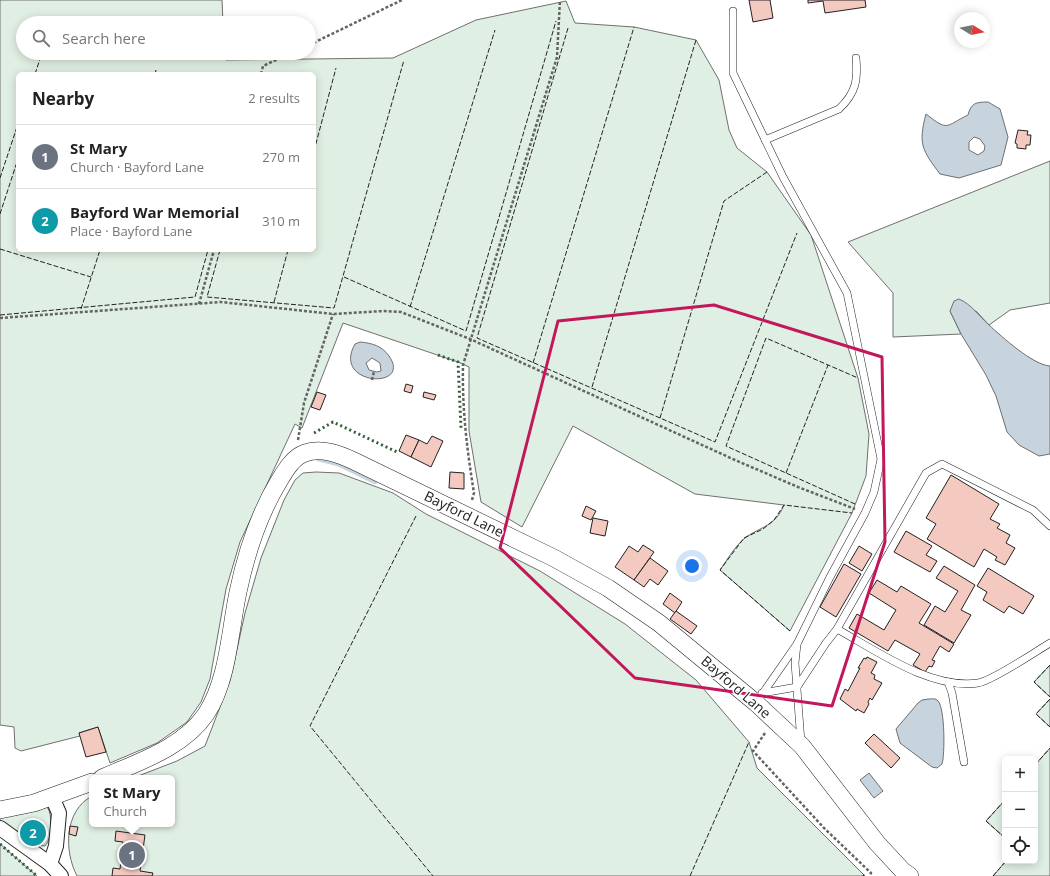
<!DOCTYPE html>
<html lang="en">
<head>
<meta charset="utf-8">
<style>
  body { margin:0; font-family:"Open Sans",sans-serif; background:#f2f2f2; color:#222 }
  .controls { position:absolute; right:12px; bottom:12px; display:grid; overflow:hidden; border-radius:6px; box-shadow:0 2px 10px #0003 }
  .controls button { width:36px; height:36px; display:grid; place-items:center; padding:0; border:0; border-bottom:1px solid #e0e0e0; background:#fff; color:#222; font:20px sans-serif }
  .compass { position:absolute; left:954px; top:12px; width:36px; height:36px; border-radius:50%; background:#fff; box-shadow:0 2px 10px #0003; rotate:100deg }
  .you { position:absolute; left:692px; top:566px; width:14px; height:14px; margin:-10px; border:3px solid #fff; border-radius:50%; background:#1a73e8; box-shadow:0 0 0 6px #1a73e833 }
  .badge { display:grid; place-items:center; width:26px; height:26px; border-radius:50%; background:#c62828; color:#fff; font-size:13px; font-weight:700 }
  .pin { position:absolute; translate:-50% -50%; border:2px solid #fff; box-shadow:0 1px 4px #0006 }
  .popup { position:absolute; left:89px; top:775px; width:86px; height:52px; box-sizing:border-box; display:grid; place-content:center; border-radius:6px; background:#fff; filter:drop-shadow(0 1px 3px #0005); font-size:13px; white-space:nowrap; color:#767676 }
  .popup b { font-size:15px; color:#222 }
  .popup::after { content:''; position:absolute; left:50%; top:100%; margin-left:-8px; border:8px solid transparent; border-top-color:#fff }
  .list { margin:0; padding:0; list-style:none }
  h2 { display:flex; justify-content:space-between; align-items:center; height:52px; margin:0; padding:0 16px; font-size:17px }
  h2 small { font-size:13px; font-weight:400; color:#767676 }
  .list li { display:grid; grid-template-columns:26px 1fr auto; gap:12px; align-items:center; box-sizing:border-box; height:64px; padding:0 16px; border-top:1px solid #e0e0e0 }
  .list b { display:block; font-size:15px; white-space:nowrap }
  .list p { margin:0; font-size:13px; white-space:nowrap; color:#767676 }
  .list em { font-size:13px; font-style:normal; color:#767676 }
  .icon { flex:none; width:22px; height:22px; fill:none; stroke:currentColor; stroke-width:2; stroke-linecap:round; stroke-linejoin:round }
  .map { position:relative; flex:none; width:1050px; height:876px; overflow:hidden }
  .search { position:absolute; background:#fff; box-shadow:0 2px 10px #0003; left:16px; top:16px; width:300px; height:44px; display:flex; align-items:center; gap:10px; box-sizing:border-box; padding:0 14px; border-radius:22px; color:#767676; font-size:15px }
  .panel { position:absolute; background:#fff; box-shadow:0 2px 10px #0003; left:16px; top:72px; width:300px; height:180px; border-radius:6px }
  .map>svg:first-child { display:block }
  .green { fill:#e0efe3; stroke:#6f6f6f; fill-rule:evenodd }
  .water { fill:#c7d3dd; stroke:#6f6f6f; fill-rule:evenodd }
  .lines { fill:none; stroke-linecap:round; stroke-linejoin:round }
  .stream { stroke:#c7d3dd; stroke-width:4.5 }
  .building { fill:#f3c9c0; stroke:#222 }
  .service-casing { stroke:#222; stroke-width:8 }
  .minor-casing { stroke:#222; stroke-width:16 }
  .tertiary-casing { stroke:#222; stroke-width:18 }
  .path { stroke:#646464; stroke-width:2.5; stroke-dasharray:3 2; stroke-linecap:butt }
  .service { stroke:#fff; stroke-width:7 }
  .minor { stroke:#fff; stroke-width:14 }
  .tertiary { stroke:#fff; stroke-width:17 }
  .hedge { stroke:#2f5e38; stroke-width:3; stroke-dasharray:2 3; stroke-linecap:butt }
  .fence { stroke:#222; stroke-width:1; stroke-dasharray:5 2; stroke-linecap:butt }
  .marked { fill:none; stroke:#c2185b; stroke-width:3; stroke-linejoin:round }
  .labels { text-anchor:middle; stroke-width:3; stroke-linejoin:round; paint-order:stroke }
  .street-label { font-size:14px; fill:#222; stroke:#fff }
</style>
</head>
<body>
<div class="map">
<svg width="1050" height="876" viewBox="0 0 1050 876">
  <rect width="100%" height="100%" fill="#fff"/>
  <g class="green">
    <path d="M0,0H222L223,23H23V53H225L226,60L393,58L476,20L566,1L575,23L634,27L696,40L719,80L729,130L737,148L767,172L811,235L858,378L869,434L866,476L852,513L790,631L720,570C727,560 735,546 745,538C761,526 775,527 784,505L695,494L573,426L522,527L481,502L469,431V367L458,362L343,323L302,428L295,424L240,542L226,589L210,679L201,702L187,722L157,743L110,763L98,727L79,733L80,736L21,751L15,748L14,727L0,725ZM18,74H314V250H18Z"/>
    <polygon points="1050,161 1050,303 1010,310 989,325 976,311 950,311 961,334 893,337 893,293 848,242"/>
    <path d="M316,472L339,473L393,493L426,514L540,571L625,624L696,680L749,742L757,768L865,876H77C64,851 64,811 92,796V824H172V778H133L177,761L205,746L230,681L245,613L261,558L284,500L295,480L303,473Z"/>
    <polygon points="1050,665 1050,697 1034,682"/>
    <polygon points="1050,699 1050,727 1036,714"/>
    <polygon points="1050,748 1050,876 993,876 1006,861 1035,861 1035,765"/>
    <polygon points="1005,800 1005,838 986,821"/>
    <path d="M47,807C53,813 52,840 45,846L36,845L0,822V818Z"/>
    <polygon points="0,844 37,876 0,876"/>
  </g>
  <g class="water">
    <path d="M988,102L1000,109L1008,137L1001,165L959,178L940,174C922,150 918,144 926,114C949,132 945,126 968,115C971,103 976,102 988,102ZM974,137L980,139L985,146L984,151L978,155L969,150V142Z"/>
    <path d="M959,299C971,304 979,316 989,325C1002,337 1033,365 1050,366V454L1039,456L1019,445L1007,432L996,396L986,375L961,334L950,311L954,301Z"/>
    <path d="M360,342C372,343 382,346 389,356C413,390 331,386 355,344ZM372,358L380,363L381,371L377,372L369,370L366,363Z"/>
    <path d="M929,699C932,699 936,698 938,701C945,708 945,755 942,764L937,768L932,767L900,743L896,729L918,703L922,700Z"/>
    <polygon points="869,773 883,791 874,798 860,780"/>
  </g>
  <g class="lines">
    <polyline class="stream" points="318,459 338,464 375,482"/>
  </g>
  <g class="building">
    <polygon points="749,0 770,0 773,18 753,22"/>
    <polygon points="808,0 865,0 866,7 825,13 823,1 808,3"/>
    <polygon points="1018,130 1028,131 1027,135 1031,135 1030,145 1026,145 1026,149 1017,148 1017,144 1015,143"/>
    <polygon points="406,384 413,386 411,393 404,391"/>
    <polygon points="317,392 326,395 320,410 311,407"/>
    <polygon points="424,392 436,395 434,400 423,397"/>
    <polygon points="406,435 419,440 411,457 399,451"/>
    <polygon points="432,436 443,441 431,467 411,457 419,440 427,444"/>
    <polygon points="450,472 464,473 464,489 449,488"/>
    <polygon points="951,475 999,504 990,519 1000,524 997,528 1010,535 1006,543 1015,548 1005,565 995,560 997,557 984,549 974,567 927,539 936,524 926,518"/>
    <polygon points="586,506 596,511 591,520 582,516"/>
    <polygon points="593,518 608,521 605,536 590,533"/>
    <polygon points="906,531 932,546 926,555 937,561 930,572 894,552"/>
    <polygon points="643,545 654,552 634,580 615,567 629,546 638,552"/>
    <polygon points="859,546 872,554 862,571 849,563"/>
    <polygon points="650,558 668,571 658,585 650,579 644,587 634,580"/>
    <polygon points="844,564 861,574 836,617 820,607"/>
    <polygon points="944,566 975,585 961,610 971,615 954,643 924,625 935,606 945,612 958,591 936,578"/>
    <polygon points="988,568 1034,596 1023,614 1009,606 1004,613 983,600 987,592 977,586"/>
    <polygon points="877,580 897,592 901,586 931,604 919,623 954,644 949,652 940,646 932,660 935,661 932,667 929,666 925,672 913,665 920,654 895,640 888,651 849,628 857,614 884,630 896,610 869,593"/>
    <polygon points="670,593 682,602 675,613 663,604"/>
    <polygon points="676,611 697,626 691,634 670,619"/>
    <polygon points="867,657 877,662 871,673 875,675 874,679 882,683 872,700 870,698 868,702 869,704 864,713 857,709 856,711 840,699 845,689 848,691 860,668 858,668 864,658 866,659"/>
    <polygon points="98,727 106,752 86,757 79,733"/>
    <polygon points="874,734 900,758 891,768 865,743"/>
    <polygon points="70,826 78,827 76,836 69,834"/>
    <polygon points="116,831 145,835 140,871 153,873 152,876 112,876 113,868 120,869 123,842 115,841"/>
  </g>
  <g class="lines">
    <g class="service-casing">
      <g id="service">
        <polyline points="733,11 733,73 783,177 847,293 881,459 874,492 865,513 830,577 797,644 756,703"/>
        <path d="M765,140L839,109C856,93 858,80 856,58"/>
        <path d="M1050,526L1033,510L942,464L926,473L837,629C877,651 931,690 978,683C992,681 1035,652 1050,643"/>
        <polyline points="797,644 795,663 801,742"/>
        <polyline points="948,682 952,693 964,762"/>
        <polyline points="762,693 797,687 826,643 837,629"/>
      </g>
    </g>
    <g class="minor-casing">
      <g id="minor">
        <polyline points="0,828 50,864 61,876"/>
        <polyline points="50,864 56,846 59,813 52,797"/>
      </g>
    </g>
    <g class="tertiary-casing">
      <g id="tertiary">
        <path d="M102,778C138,762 183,748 206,714C228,681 230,630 238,592C246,554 259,514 279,481C285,471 293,457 305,453C321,447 339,454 354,461L554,558L608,588L659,623L756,703L802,746L877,843L903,871L910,876"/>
        <polyline points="0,810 34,803 92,782"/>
      </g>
    </g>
    <g class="path">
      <polyline points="309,45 402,0"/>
      <polyline points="261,74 263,66 291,53"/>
      <polyline points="199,304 214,250"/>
      <polyline points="0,318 221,302 333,314 384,311 401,312 470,339 735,460 798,487 855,509"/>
      <polyline points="372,380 374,371"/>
      <polyline points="298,440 304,403 333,314"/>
      <path d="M472,500L474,493C467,450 462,409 463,365L557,57L560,0"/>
      <polyline points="765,733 753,751 824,828 871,873 870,876"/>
    </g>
    <use href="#service" class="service"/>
    <use href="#minor" class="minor"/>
    <use href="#tertiary" class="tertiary"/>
    <g class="hedge">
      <polyline points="438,355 458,362 461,428"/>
      <polyline points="314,433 333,422 397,452"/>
      <polyline points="0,844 37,876"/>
    </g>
    <g class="fence">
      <polyline points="568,28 477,338 715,442 797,233"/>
      <polyline points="35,74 42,53"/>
      <polyline points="155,74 156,70"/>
      <polyline points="314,151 336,68"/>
      <polyline points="0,178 18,124"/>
      <polyline points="0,214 18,159"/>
      <polyline points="0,249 91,277"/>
      <polyline points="220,250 207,297 334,308 404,60"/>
      <polyline points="344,277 466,331 556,21"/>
      <polyline points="274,302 288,250"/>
      <polyline points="410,307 495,30"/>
      <polyline points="81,309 100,250"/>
      <polyline points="0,315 195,297 208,250"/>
      <polyline points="533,363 634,27"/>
      <polyline points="592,387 696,40"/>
      <polyline points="660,418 724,201 767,172"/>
      <polyline points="786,473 828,365"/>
      <polyline points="855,504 726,446 766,338 858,378"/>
      <polyline points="416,516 310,726 433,876"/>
      <polyline points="790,631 720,570 744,538 763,529 774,520 784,505 852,513"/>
      <polyline points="1050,665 1034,682 1050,697"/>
      <polyline points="1050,699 1036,714 1050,727"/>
      <polyline points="1035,765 1050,748"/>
      <polyline points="1005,800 986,821 1005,838"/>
      <polyline points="690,876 749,742"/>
      <polyline points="863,876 864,874"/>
      <polyline points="993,876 1006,861"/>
    </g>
  </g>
  <path class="marked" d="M714,305L882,357L885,542L832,706L635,678L500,548L558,321Z"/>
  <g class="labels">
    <g class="street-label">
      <text transform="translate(464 514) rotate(26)" y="5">Bayford Lane</text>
      <text transform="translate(736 687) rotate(41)" y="5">Bayford Lane</text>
    </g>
  </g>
</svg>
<div class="controls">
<button>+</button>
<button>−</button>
<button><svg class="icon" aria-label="locate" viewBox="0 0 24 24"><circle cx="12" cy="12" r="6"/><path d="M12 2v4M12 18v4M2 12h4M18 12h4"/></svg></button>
</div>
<svg class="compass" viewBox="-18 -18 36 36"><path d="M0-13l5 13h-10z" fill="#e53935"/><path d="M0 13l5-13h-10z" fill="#767676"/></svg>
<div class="you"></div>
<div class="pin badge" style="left:132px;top:855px;background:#6b7280">1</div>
<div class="popup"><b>St Mary</b>Church</div>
<div class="pin badge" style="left:33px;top:833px;background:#0f9aa8">2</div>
<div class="search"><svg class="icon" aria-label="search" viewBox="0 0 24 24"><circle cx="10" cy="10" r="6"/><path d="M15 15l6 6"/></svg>Search here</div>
<section class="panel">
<h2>Nearby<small>2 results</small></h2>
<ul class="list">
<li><span class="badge" style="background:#6b7280">1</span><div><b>St Mary</b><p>Church · Bayford Lane</p></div><em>270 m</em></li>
<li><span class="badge" style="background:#0f9aa8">2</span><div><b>Bayford War Memorial</b><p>Place · Bayford Lane</p></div><em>310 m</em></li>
</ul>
</section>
</div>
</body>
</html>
